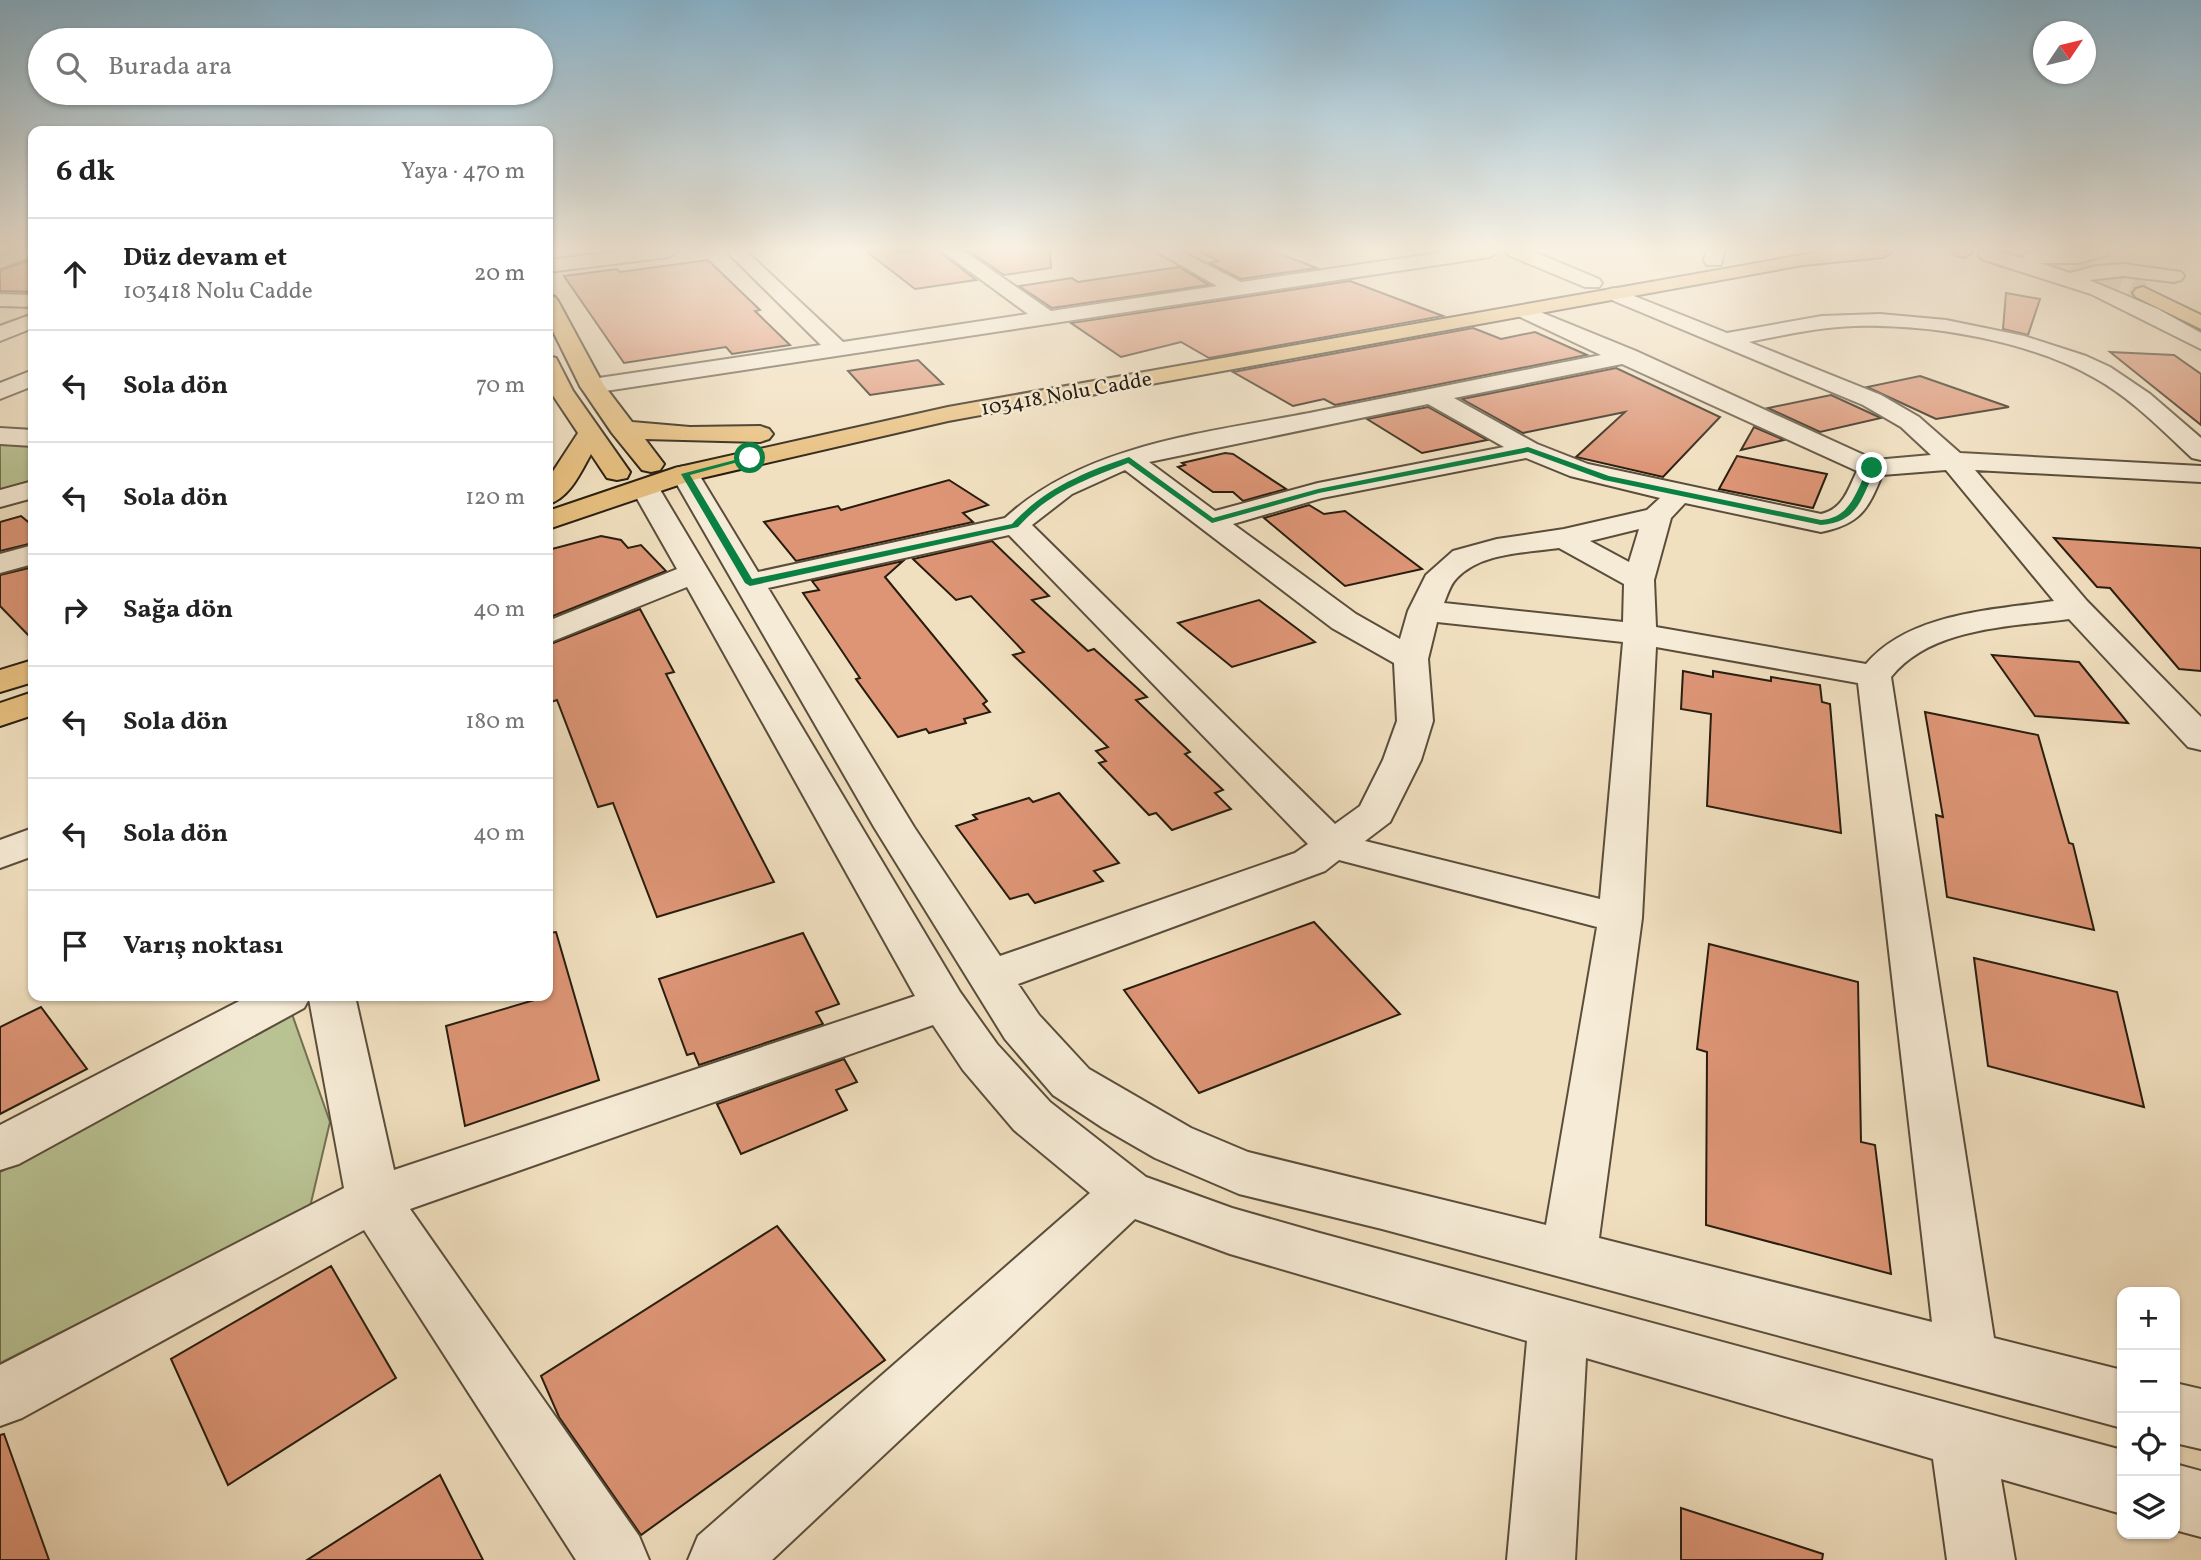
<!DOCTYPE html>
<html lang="tr">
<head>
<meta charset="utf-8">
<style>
  body { margin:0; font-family:Vollkorn,serif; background:#f2f2f2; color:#222 }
  .controls { position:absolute; right:21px; bottom:21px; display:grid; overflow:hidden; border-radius:14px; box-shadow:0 2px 5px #0004 }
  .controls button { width:63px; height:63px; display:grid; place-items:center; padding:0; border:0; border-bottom:2px solid #e0e0e0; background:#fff; color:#222; font:35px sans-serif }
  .compass { position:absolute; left:2033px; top:21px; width:63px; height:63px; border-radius:50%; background:#fff; box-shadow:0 2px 5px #0004; rotate:55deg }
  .stop { position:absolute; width:21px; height:21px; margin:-16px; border:5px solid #0b8043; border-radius:50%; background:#fff }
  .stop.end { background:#0b8043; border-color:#fff; box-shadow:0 2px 7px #0008 }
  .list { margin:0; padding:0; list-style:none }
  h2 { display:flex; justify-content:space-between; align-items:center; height:91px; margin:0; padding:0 28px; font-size:30px }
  h2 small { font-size:23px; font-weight:400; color:#767676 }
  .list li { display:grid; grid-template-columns:46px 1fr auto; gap:21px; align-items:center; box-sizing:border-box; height:112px; padding:0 28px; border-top:2px solid #e0e0e0 }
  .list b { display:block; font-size:26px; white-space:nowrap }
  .list p { margin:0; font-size:23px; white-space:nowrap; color:#767676 }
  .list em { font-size:23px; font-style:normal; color:#767676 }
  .icon { flex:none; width:38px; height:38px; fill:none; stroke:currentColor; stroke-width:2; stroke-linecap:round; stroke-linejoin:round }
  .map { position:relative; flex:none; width:2201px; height:1560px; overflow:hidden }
  .search { position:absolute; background:#fff; box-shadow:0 2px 5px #0004; left:28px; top:28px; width:525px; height:77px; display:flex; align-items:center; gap:18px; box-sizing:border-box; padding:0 24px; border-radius:38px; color:#767676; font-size:26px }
  .panel { position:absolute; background:#fff; box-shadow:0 2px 5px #0004; left:28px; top:126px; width:525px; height:875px; border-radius:14px }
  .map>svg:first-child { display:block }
  .green { fill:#b9c293; stroke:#707051; stroke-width:2 }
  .building { fill:#dd9576; stroke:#271d0f; stroke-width:2 }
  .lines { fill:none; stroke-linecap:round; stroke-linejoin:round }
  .major-tunnel { stroke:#c9b99d; stroke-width:21; stroke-dasharray:21 10; stroke-linecap:butt }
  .minor-casing { stroke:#5a4e3b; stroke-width:4 }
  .major-casing { stroke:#271d0f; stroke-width:4 }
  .minor { fill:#f6ebd6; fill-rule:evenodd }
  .major { fill:#e8c080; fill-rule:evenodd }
  .route { fill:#0b8043 }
  .labels { text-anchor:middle; stroke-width:5; stroke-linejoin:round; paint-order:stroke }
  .far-street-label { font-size:21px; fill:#271d0f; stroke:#f6ebd6 }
</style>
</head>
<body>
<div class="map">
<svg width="2201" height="1560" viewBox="0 0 2201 1560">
  <rect width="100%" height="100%" fill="#f1e0c0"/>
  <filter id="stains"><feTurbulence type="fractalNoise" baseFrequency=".00286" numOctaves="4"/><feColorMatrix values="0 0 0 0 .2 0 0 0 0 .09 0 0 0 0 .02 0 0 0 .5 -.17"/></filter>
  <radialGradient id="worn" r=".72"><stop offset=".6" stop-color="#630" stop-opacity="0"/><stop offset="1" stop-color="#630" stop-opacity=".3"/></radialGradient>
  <g class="green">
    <polygon points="0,439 33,441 33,484 0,494"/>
    <polygon points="292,1014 330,1122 310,1207 0,1363 0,1172"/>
  </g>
  <g class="building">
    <polygon points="866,251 939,251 976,280 915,289"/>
    <polygon points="969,251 1050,251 1051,268 1004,275"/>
    <polygon points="1199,251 1273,251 1317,268 1241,279 1209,263 1218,261"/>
    <polygon points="33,259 33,292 0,291 0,270"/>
    <polygon points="708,260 760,310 755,311 790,345 732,354 726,347 624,363 564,276 617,269 620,272"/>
    <polygon points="1179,267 1209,285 1052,308 1019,286 1072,278 1078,282"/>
    <polygon points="1350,281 1443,316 1209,358 1181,342 1121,357 1071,323"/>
    <polygon points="2006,293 2040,299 2028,335 2003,329"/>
    <polygon points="1473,328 1501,339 1535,332 1587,355 1335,405 1324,399 1293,406 1233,372"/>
    <polygon points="2110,352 2174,355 2201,374 2201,425"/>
    <polygon points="918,360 943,384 870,395 848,371"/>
    <polygon points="1616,368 1720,417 1663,477 1576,457 1625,412 1523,433 1462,399"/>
    <polygon points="1920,376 2009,407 1936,419 1867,387"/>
    <polygon points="1831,395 1881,418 1820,432 1768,408"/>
    <polygon points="1428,407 1487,440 1422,453 1367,419"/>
    <polygon points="1754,427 1784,440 1741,450"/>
    <polygon points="1225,453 1233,454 1286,489 1243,501 1233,492 1213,492 1178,467 1185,465 1182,463"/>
    <polygon points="1737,456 1827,474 1813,508 1719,489"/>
    <polygon points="949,480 988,505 963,513 973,522 796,561 764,522 838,506 841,510"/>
    <polygon points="1309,505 1324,514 1345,511 1422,569 1345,586 1264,518"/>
    <polygon points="21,516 33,526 33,543 0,551 0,522"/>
    <polygon points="601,536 621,540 628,548 641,545 666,571 548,618 548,550"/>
    <polygon points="2054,538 2201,548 2201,671 2179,669 2110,588 2097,587"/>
    <polygon points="992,541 1049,596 1032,600 1088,651 1094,649 1147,697 1136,700 1190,752 1185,754 1223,790 1215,793 1231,809 1172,830 1156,813 1149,815 1099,763 1106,761 1096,751 1108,747 1013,655 1024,652 971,596 956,600 913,559"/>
    <polygon points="903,561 885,577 987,701 983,704 990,712 964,719 966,723 929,733 926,729 898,737 856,679 860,678 803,593 819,590 812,581"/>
    <polygon points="33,567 33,640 0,606 0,575"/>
    <polygon points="1259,600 1315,642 1232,667 1178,623"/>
    <polygon points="640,609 674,672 666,674 774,882 657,917 613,803 598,807 557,700 548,703 548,645"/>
    <polygon points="1992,655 2079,662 2128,723 2035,716"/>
    <polygon points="1683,671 1713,677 1713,671 1771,681 1771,677 1820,685 1822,702 1830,704 1841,833 1707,806 1711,714 1681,709"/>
    <polygon points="1925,712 2038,735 2069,843 2073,844 2094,930 1947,897 1936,815 1943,817"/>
    <polygon points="1059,793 1119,863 1094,871 1103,881 1035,903 1028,894 1010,899 956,826 977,819 973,815 1029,798 1033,802"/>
    <polygon points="1314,922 1400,1014 1199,1093 1124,990"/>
    <polygon points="556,932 599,1080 465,1126 446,1026 548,996 548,933"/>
    <polygon points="803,933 839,1004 816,1012 823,1024 699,1065 694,1053 687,1055 659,979"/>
    <polygon points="1709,944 1858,982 1861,1142 1875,1145 1891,1274 1706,1225 1707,1052 1697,1049"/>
    <polygon points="1974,958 2117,992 2144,1107 1988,1066"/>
    <polygon points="41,1007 87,1069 0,1114 0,1027"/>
    <polygon points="844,1059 857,1082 836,1090 847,1110 741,1154 717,1104"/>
    <polygon points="777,1226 885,1360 641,1535 559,1417 541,1376"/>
    <polygon points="331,1266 396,1378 228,1485 171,1359"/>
    <polygon points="4,1434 49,1560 0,1560 0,1435"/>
    <polygon points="440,1475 483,1560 307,1560"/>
    <polygon points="1681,1508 1823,1554 1822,1560 1681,1560"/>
  </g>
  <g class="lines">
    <polyline class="major-tunnel" points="2045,251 2143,293"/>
    <g class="minor-casing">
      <g id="minor">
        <polygon points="11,251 33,251 33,256 0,268 0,255"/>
        <polygon points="622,251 678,251 669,257 548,272 548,260"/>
        <polygon points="726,251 746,251 843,342 1028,314 942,251 964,251 1051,311 1217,286 1156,251 1180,251 1241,282 1451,251 1499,251 1490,257 592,393 584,391 580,386 584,381 592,379 821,345"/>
        <polygon points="1506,251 1532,251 1599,279 1602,283 1599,287 1585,287 1508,255"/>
        <polygon points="1706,251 1724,251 1721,265 1707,265 1704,261"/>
        <polygon points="1981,251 1995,251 2023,258 2025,254 2032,252 2109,251 2107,255 2078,263 2040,263 2070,273 2097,266 2123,264 2181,272 2184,276 2181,280 2174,282 2123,276 2089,280 2158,309 2201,333 2201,349 2091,294 1981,259 1979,255"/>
        <path d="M1614,288L1727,333L1822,316L1880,314L1946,320L2024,336L2086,356L2110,367L2150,394L2201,438V460L2192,458C2161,429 2130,397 2093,377C2027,340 1929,324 1855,326C1819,327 1784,335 1749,342L1881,395L1919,417L1960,453L2201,466V482L1975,470L2087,601L2201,717V750L2188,747L2069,619C2010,627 1931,627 1891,677L1994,1338L2122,1370V1428L1382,1229L1239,1194L1155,1158L1103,1128L1053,1095L1005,1039L874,827L671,474L675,468L685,466L695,468L758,572L1005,518C1089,441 1217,432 1324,410C1416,392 1509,373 1601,355L1516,315L1513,311L1516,307L1523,305L1636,351L1875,460L1931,455L1901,427L1863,405L1607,298L1604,294L1607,290ZM1622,364L1857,471C1848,490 1843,509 1821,514L1588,464L1537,444L1454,398ZM1428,404L1504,447L1318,483L1215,511L1149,462ZM1526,458L1570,476L1660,498L1647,510L1564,529L1497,539L1453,551L1426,575L1408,611L1400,639L1356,614L1233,524L1322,498ZM1125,470L1332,628L1394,663L1397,721L1383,760L1360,806L1335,824L1032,525L1072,494ZM1946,470L2054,601C1992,610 1909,613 1866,664L1656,627L1654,580L1671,518L1685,503L1821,532C1860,524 1868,510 1882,475ZM1639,529L1629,562L1590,541ZM1009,535L1308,844L1295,853L1000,956L914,827L768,588ZM1559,548L1624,584L1623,622L1444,603C1447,596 1450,585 1456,579C1480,552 1526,553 1559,548ZM1437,622L1623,642L1600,899L1365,841L1390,822L1421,760L1433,721L1428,659ZM1656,647L1858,683L1932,1322L1599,1238L1642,918ZM1339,860L1597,927L1546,1225L1248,1152L1191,1128L1089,1069L1039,1015L1018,984L1325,871Z"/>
        <polygon points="0,294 33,295 33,307 0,306"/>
        <polygon points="33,314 33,328 0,341 0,326"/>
        <polygon points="33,370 33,386 0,399 0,383"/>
        <polygon points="0,428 33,430 33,446 0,444"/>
        <polygon points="645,480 655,482 659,488 960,992 997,1044 1050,1102 1146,1177 1232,1208 1316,1232 2122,1450 2122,1514 2001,1479 2015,1560 1947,1560 1933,1459 1586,1358 1575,1560 1507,1560 1527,1341 1230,1254 1135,1219 772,1560 688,1560 698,1536 1090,1193 1014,1130 963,1070 933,1025 410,1209 639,1536 649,1560 576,1560 364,1230 22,1418 0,1426 0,1365 344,1188 309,999 304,1008 19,1164 0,1170 0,1125 249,996 355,996 394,1170 915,996 687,587 548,643 548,621 677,569 631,488 635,482"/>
        <polygon points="33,481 33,498 0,507 0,490"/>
        <polygon points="33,545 33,564 0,573 0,554"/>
        <polygon points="33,828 33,856 0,868 0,840"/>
        <polygon points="2175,1383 2201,1389 2201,1449 2175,1443"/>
        <polygon points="2175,1464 2201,1471 2201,1537 2175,1530"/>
      </g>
    </g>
    <g class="major-casing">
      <g id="major">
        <polygon points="1825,251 1892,251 1883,257 1803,265 948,421 693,480 548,529 548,511 675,468 948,407"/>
        <polygon points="1954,251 1973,251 1964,257 1956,255"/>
        <polygon points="2143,287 2201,315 2201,329 2136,297 2133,293 2136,289"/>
        <polygon points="548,295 555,297 558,301 603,384 632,422 690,427 760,426 769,429 773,434 769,439 760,442 645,439 664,464 660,470 651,472 642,470 612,433 580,386 548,321"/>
        <path d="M548,356L556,358L573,391L630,472L627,478L617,480L607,478L591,454C581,472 569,499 548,504V479L578,433L548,388Z"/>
        <polygon points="33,660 33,682 0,692 0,670"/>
        <polygon points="33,692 33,715 0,726 0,703"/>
      </g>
    </g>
    <use href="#minor" class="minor"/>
    <use href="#major" class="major"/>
  </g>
  <linearGradient id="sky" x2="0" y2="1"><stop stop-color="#89b8d4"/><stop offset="0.53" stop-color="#f9f1e3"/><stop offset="1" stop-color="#f9f1e3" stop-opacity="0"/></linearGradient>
  <rect width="2201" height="470" fill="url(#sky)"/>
  <path class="route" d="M1528,447L1609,476L1821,520C1851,518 1856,491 1868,468L1872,465L1876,468C1861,498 1859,522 1821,525L1604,480L1528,452L1319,493L1212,523L1128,463C1083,481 1051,491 1018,527L750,586L745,583L681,474L750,456L753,458L690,475L752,579L1012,524C1044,489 1084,472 1129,457L1213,518L1318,489Z"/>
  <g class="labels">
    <g class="far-street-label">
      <text transform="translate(1066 393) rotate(-10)" y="7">103418 Nolu Cadde</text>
    </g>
  </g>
  <rect width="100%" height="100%" filter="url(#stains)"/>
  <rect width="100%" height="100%" fill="url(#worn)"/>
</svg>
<div class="controls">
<button>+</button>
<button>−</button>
<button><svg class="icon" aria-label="locate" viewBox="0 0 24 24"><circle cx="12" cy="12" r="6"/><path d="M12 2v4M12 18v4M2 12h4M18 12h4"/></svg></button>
<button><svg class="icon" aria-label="layers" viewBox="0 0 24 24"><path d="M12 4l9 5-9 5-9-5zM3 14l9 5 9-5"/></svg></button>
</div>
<svg class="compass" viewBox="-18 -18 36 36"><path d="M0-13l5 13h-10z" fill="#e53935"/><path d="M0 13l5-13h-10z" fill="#767676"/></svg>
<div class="stop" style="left:750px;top:458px"></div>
<div class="stop end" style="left:1872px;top:468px"></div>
<div class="search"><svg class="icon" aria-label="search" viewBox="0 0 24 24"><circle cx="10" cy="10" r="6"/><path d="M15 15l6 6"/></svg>Burada ara</div>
<section class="panel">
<h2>6 dk<small>Yaya · 470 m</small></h2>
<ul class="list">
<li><svg class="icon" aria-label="ahead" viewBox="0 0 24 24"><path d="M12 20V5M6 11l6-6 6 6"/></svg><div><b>Düz devam et</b><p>103418 Nolu Cadde</p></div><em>20 m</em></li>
<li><svg class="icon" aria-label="left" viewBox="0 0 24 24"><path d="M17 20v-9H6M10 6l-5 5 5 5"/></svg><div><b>Sola dön</b></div><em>70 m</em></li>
<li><svg class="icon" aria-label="left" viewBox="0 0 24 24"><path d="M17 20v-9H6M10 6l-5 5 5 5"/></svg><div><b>Sola dön</b></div><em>120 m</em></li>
<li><svg class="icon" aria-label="right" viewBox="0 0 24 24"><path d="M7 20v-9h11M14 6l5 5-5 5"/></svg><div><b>Sağa dön</b></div><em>40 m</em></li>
<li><svg class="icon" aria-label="left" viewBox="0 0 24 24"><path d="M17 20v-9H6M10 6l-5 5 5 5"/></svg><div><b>Sola dön</b></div><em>180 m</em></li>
<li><svg class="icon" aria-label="left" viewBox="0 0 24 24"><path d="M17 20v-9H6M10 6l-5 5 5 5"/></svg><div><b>Sola dön</b></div><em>40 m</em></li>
<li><svg class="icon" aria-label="arrive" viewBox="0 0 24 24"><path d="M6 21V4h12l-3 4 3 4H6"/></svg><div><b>Varış noktası</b></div></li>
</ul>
</section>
</div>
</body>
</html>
